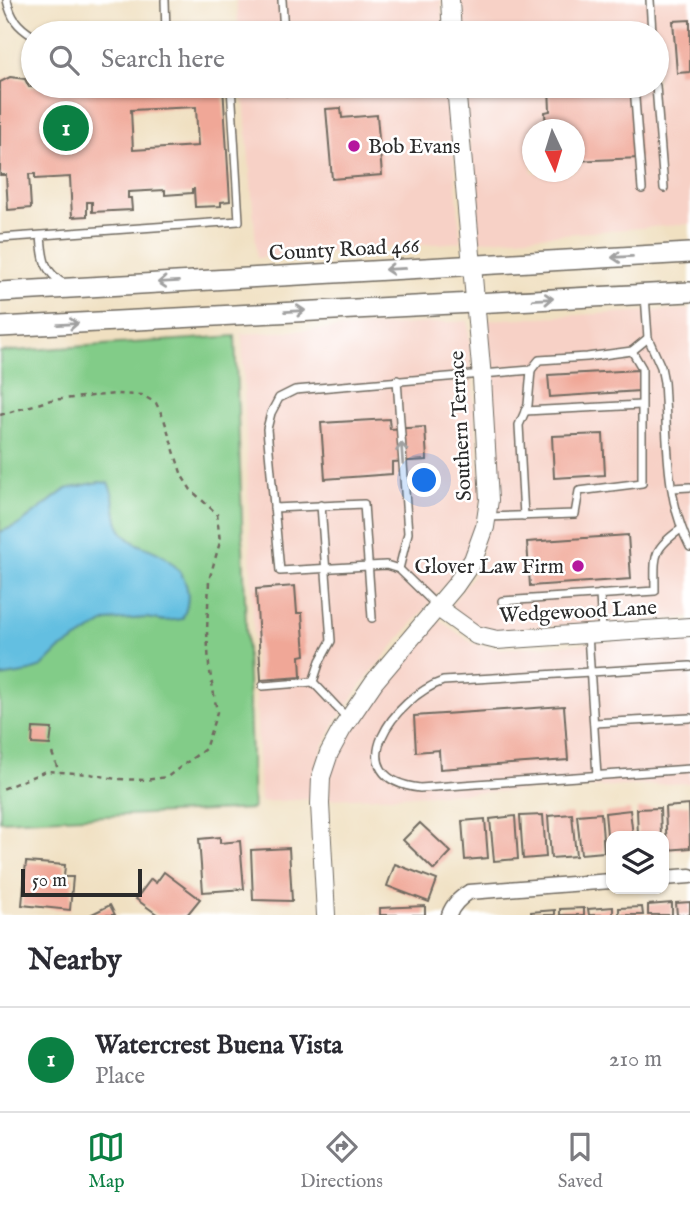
<!DOCTYPE html>
<html lang="en">
<head>
<meta charset="utf-8">
<style>
  body { margin:0; font-family:"IM FELL English",serif; background:#f2f2f3; color:#2b2b33 }
  .controls { position:absolute; right:21px; bottom:21px; display:grid; overflow:hidden; border-radius:14px; box-shadow:0 2px 5px #0004 }
  .controls button { width:63px; height:63px; display:grid; place-items:center; padding:0; border:0; border-bottom:2px solid #e1e1e2; background:#fff; color:#2b2b33; font:35px sans-serif }
  .compass { position:absolute; left:522px; top:119px; width:63px; height:63px; border-radius:50%; background:#fff; box-shadow:0 2px 5px #0004; rotate:176deg }
  .scale { position:absolute; left:21px; bottom:18px; width:121px; box-sizing:border-box; padding-left:7px; border:4px solid #2b2b2b; border-top:0; font-size:19px; line-height:24px; white-space:nowrap; color:#2b2b2b; -webkit-text-stroke:5px #fff; paint-order:stroke }
  .you { position:absolute; left:425px; top:481px; width:24px; height:24px; margin:-18px; border:5px solid #fff; border-radius:50%; background:#1a73e8; box-shadow:0 0 0 10px #1a73e833 }
  .badge { display:grid; place-items:center; width:46px; height:46px; border-radius:50%; background:#0b8043; color:#fff; font-size:23px; font-weight:700 }
  .pin { position:absolute; translate:-50% -50%; border:4px solid #fff; box-shadow:0 2px 7px #0006 }
  .list { margin:0; padding:0; list-style:none }
  h2 { display:flex; justify-content:space-between; align-items:center; height:91px; margin:0; padding:0 28px; font-size:30px }
  h2 small { font-size:23px; font-weight:400; color:#7c7c81 }
  .list li { display:grid; grid-template-columns:46px 1fr auto; gap:21px; align-items:center; box-sizing:border-box; height:105px; padding:0 28px; border-top:2px solid #e1e1e2 }
  .list b { display:block; font-size:26px; white-space:nowrap }
  .list p { margin:0; font-size:23px; white-space:nowrap; color:#7c7c81 }
  .list em { font-size:23px; font-style:normal; color:#7c7c81 }
  .icon { flex:none; width:38px; height:38px; fill:none; stroke:currentColor; stroke-width:2; stroke-linecap:round; stroke-linejoin:round }
  .map { position:relative; flex:none; width:690px; height:915px; overflow:hidden }
  .search { position:absolute; background:#fff; box-shadow:0 2px 5px #0004; left:21px; right:21px; top:21px; height:77px; display:flex; align-items:center; gap:18px; box-sizing:border-box; padding:0 24px; border-radius:38px; color:#7c7c81; font-size:26px }
  .sheet { height:196px; background:#fff }
  nav { display:flex; justify-content:space-around; align-items:center; box-sizing:border-box; height:98px; border-top:2px solid #e1e1e2; background:#fff; font-size:19px; color:#7c7c81 }
  nav a { display:grid; justify-items:center; gap:4px }
  nav .on { color:#0b8043 }
  .map>svg:first-child { display:block }
  .built { fill:#f7d1c6; fill-rule:evenodd }
  .green { fill:#82cc88; stroke:#567c5a; stroke-width:2 }
  .water { fill:#63bfe1; stroke:#477586; stroke-width:2 }
  .building { fill:#f0a797; fill-rule:evenodd }
  .lines { fill:none; stroke-linecap:round; stroke-linejoin:round }
  .service-casing { stroke:#706a60; stroke-width:10 }
  .minor-casing { stroke:#706a60; stroke-width:17 }
  .tertiary-casing { stroke:#706a60; stroke-width:20 }
  .secondary-casing { stroke:#706a60; stroke-width:22 }
  .path { stroke:#706a60; stroke-width:2.5; stroke-dasharray:5 5; stroke-linecap:butt }
  .service { stroke:#fff; stroke-width:7 }
  .minor { stroke:#fff; stroke-width:14 }
  .tertiary { stroke:#fff; stroke-width:18 }
  .secondary { stroke:#fff; stroke-width:19 }
  .oneway { stroke:#a0a0a0 }
  .poi-dot { fill:#b5179e; stroke:#fff; stroke-width:2.5 }
  .labels { text-anchor:middle; stroke-width:5; stroke-linejoin:round; paint-order:stroke }
  .poi-label { font-size:21px; fill:#2b2b2b; stroke:#fff; text-anchor:start }
  .street-label { font-size:21px; fill:#2b2b2b; stroke:#fff }
</style>
</head>
<body>
<div class="map">
<svg width="690" height="915" viewBox="0 0 690 915">
  <rect width="100%" height="100%" fill="#fff"/>
  <filter id="ink" filterUnits="userSpaceOnUse"><feTurbulence type="fractalNoise" baseFrequency=".0143" numOctaves="2"/><feDisplacementMap in="SourceGraphic" scale="14" xChannelSelector="R" yChannelSelector="G"/><feConvolveMatrix kernelMatrix="1 2 1 2 8 2 1 2 1" color-interpolation-filters="sRGB"/></filter>
  <filter id="wash" filterUnits="userSpaceOnUse"><feTurbulence type="fractalNoise" baseFrequency=".00686" numOctaves="4" result="noise"/><feDisplacementMap in="SourceGraphic" scale="28" xChannelSelector="R" yChannelSelector="G"/><feGaussianBlur stdDeviation="1.57" result="paint"/><feColorMatrix in="noise" values="0 0 0 0 0 0 0 0 0 0 0 0 0 0 0 0 0 1.4 0 .05"/><feComposite in="paint" operator="in"/></filter>
  <g filter="url(#wash)">
    <rect width="100%" height="100%" fill="#f0e0c1"/>
    <g class="built">
      <polygon points="236,0 441,0 444,33 239,33"/>
      <path d="M458,0H690V224L477,241L465,86H657V33H461ZM532,130H574V172H532Z"/>
      <polygon points="243,86 448,86 461,242 257,258"/>
      <polygon points="690,309 690,618 497,630 479,626 468,620 450,606 481,564 485,320"/>
      <polygon points="468,321 481,499 477,524 466,555 449,580 368,676 335,723 322,748 314,774 312,799 260,802 242,336 240,334"/>
      <polygon points="438,619 472,643 498,649 690,636 690,783 329,799 329,779 336,757 348,734 380,689"/>
    </g>
    <polygon class="green" points="235,336 253,809 0,821 0,352"/>
    <path class="water" d="M99,482L108,483C118,500 112,521 124,534C136,548 153,547 166,558C187,574 194,596 182,619L165,621L146,618L107,621L59,650L42,667L24,673L0,677V532L20,524L66,489Z"/>
    <g id="blocks">
      <g class="building">
        <polygon points="690,20 690,72 677,73 673,21"/>
        <polygon points="30,45 33,45 33,65 31,65"/>
        <path d="M10,77L25,79L29,87L223,86L230,201L221,202V206L195,207L194,189H192V193L165,195V190L128,192V198H131L132,210L92,212V202H87V216L72,217L70,177L35,179V174H29L31,208L8,210L6,175H0V82ZM196,107L198,146L133,150L131,110Z"/>
        <polygon points="549,86 635,86 639,158 574,161 574,130 546,130 545,112 550,111"/>
        <polygon points="341,108 342,118 377,115 382,175 332,179 326,109"/>
        <polygon points="638,370 639,391 550,397 548,375"/>
        <polygon points="389,419 390,429 425,427 427,460 392,462 392,474 325,479 321,423"/>
        <polygon points="603,434 605,475 554,478 552,436"/>
        <polygon points="628,535 631,579 530,586 527,542"/>
        <polygon points="295,586 297,613 302,613 305,655 300,656 301,677 261,680 256,589"/>
        <polygon points="564,706 568,760 440,769 439,750 416,752 414,716"/>
        <polygon points="33,728 52,729 50,745 32,744"/>
        <polygon points="689,805 690,848 667,850 665,807"/>
        <polygon points="660,808 661,836 638,836 637,809"/>
        <polygon points="630,810 633,836 611,836 611,855 609,855 605,813"/>
        <polygon points="601,813 604,852 581,854 577,815"/>
        <polygon points="572,814 576,856 551,858 548,816"/>
        <polygon points="543,815 546,857 523,859 520,816"/>
        <polygon points="515,816 518,859 494,861 490,819"/>
        <polygon points="485,819 488,858 465,860 462,821"/>
        <polygon points="420,823 451,852 434,870 403,840"/>
        <polygon points="220,837 220,843 240,841 244,889 203,892 199,839"/>
        <polygon points="289,848 292,901 253,900 251,850"/>
        <polygon points="26,862 65,865 64,877 73,877 70,910 22,905"/>
        <polygon points="395,864 437,880 429,902 387,886"/>
        <polygon points="164,872 200,899 187,915 158,915 136,899 151,879 156,883"/>
        <polygon points="690,902 690,915 677,915 676,903"/>
        <polygon points="672,903 672,915 648,915 648,905"/>
        <polygon points="110,905 115,915 90,915"/>
        <polygon points="425,906 425,915 380,915 380,908"/>
        <polygon points="613,907 613,915 589,915 588,909"/>
        <polygon points="642,907 643,915 619,915 619,908"/>
        <polygon points="584,908 584,915 560,915 560,909"/>
        <polygon points="555,910 555,915 531,915 531,912"/>
      </g>
    </g>
  </g>
  <g filter="url(#ink)">
    <use href="#blocks" fill-opacity="0" stroke="#706a60" stroke-width="2"/>
    <g class="lines">
      <g class="service-casing">
        <g id="service">
          <path d="M7,0C11,18 17,26 33,36"/>
          <polyline points="165,0 166,33"/>
          <polyline points="282,0 284,33"/>
          <polyline points="650,0 652,33"/>
          <polyline points="634,86 642,189"/>
          <polyline points="656,86 664,188"/>
          <polyline points="288,92 380,86"/>
          <path d="M41,236C43,259 43,270 64,284"/>
          <polyline points="0,238 239,221 231,86"/>
          <path d="M645,295L648,338L661,367L664,382C668,436 664,497 690,547"/>
          <polyline points="397,380 408,533 399,569"/>
          <polyline points="525,411 641,405"/>
          <polyline points="672,488 690,487"/>
          <polyline points="321,505 331,641 320,661 313,682 347,718"/>
          <polyline points="274,508 364,504 372,618"/>
          <polyline points="524,516 519,425 528,405 531,370"/>
          <polyline points="487,517 575,514 579,491 642,483 642,368 632,351"/>
          <polyline points="600,594 602,632"/>
          <path d="M502,601L655,591C655,556 651,550 681,529"/>
          <polyline points="437,606 399,569 386,565 280,571 267,429 271,413 279,398 295,390 531,370 539,360 587,357 632,351 648,338"/>
          <polyline points="588,634 597,776"/>
          <path d="M690,666L443,681C395,697 336,778 420,788L690,769"/>
          <polyline points="263,686 313,682"/>
          <polyline points="594,723 690,718"/>
        </g>
      </g>
      <g class="minor-casing">
        <g id="minor">
          <polyline points="664,878 690,876"/>
          <path d="M449,915C453,904 460,898 469,892L611,881"/>
        </g>
      </g>
      <g class="tertiary-casing">
        <g id="tertiary">
          <polyline points="450,0 452,33"/>
          <polyline points="437,607 476,635 497,640 690,627"/>
          <polyline points="326,915 320,804 321,777 329,753 342,729 374,682 455,586 473,560 485,527 489,500 482,378 456,86"/>
        </g>
      </g>
      <g class="secondary-casing">
        <g id="secondary">
          <polyline points="0,292 690,253"/>
          <polyline points="0,327 690,292"/>
        </g>
      </g>
      <g class="path">
        <polyline points="0,415 51,400 115,394 142,395 156,403 164,419 182,476 191,490 217,514 220,542 209,580 207,632 209,666 217,712 205,749 167,777 145,780 116,779 90,774 46,771 0,790"/>
        <polyline points="52,753 59,772"/>
      </g>
      <use href="#service" class="service"/>
      <use href="#minor" class="minor"/>
      <use href="#tertiary" class="tertiary"/>
      <use href="#secondary" class="secondary"/>
    </g>
    <defs><path id="oneway-shaft" d="M-6 0H5M1.5-3L5.5 0L1.5 3" fill="none" stroke-width="1.6" stroke-linecap="round" stroke-linejoin="round" transform="scale(1.75)"/></defs>
    <g class="oneway">
      <use href="#oneway-shaft" transform="translate(622 257) rotate(177)"/>
      <use href="#oneway-shaft" transform="translate(395 269) rotate(177)"/>
      <use href="#oneway-shaft" transform="translate(168 282) rotate(177)"/>
      <use href="#oneway-shaft" transform="translate(543 299) rotate(-3)"/>
      <use href="#oneway-shaft" transform="translate(295 311) rotate(-3)"/>
      <use href="#oneway-shaft" transform="translate(68 324) rotate(-3)"/>
      <use href="#oneway-shaft" transform="translate(402 453) rotate(-94)"/>
    </g>
  </g>
  <g class="poi-dot">
    <circle cx="354" cy="146" r="7"/>
    <circle cx="578" cy="566" r="7"/>
  </g>
  <g class="labels">
    <g class="poi-label">
      <text x="368" y="153">Bob Evans</text>
      <text x="564" y="573" text-anchor="end">Glover Law Firm</text>
    </g>
    <g class="street-label">
      <text transform="translate(344 249) rotate(-3)" y="7">County Road 466</text>
      <text transform="translate(460 426) rotate(-93)" y="7">Southern Terrace</text>
      <text transform="translate(578 611) rotate(-3)" y="7">Wedgewood Lane</text>
    </g>
  </g>
</svg>
<div class="controls">
<button><svg class="icon" aria-label="layers" viewBox="0 0 24 24"><path d="M12 4l9 5-9 5-9-5zM3 14l9 5 9-5"/></svg></button>
</div>
<svg class="compass" viewBox="-18 -18 36 36"><path d="M0-13l5 13h-10z" fill="#e53935"/><path d="M0 13l5-13h-10z" fill="#7c7c81"/></svg>
<div class="scale">50 m</div>
<div class="you"></div>
<div class="pin badge" style="left:66px;top:128px">1</div>
<div class="search"><svg class="icon" aria-label="search" viewBox="0 0 24 24"><circle cx="10" cy="10" r="6"/><path d="M15 15l6 6"/></svg>Search here</div>
</div>
<section class="sheet">
<h2>Nearby<small></small></h2>
<ul class="list">
<li><span class="badge">1</span><div><b>Watercrest Buena Vista</b><p>Place</p></div><em>210 m</em></li>
</ul>
</section>
<nav>
<a class="on"><svg class="icon" aria-label="map" viewBox="0 0 24 24"><path d="M3 6l6-2 6 2 6-2v14l-6 2-6-2-6 2zM9 4v14M15 6v14"/></svg>Map</a>
<a><svg class="icon" aria-label="directions" viewBox="0 0 24 24"><path d="M12 3l9 9-9 9-9-9zM9 14v-3h6M13 9l2 2-2 2"/></svg>Directions</a>
<a><svg class="icon" aria-label="saved" viewBox="0 0 24 24"><path d="M7 4h10v16l-5-4-5 4z"/></svg>Saved</a>
</nav>
</body>
</html>
